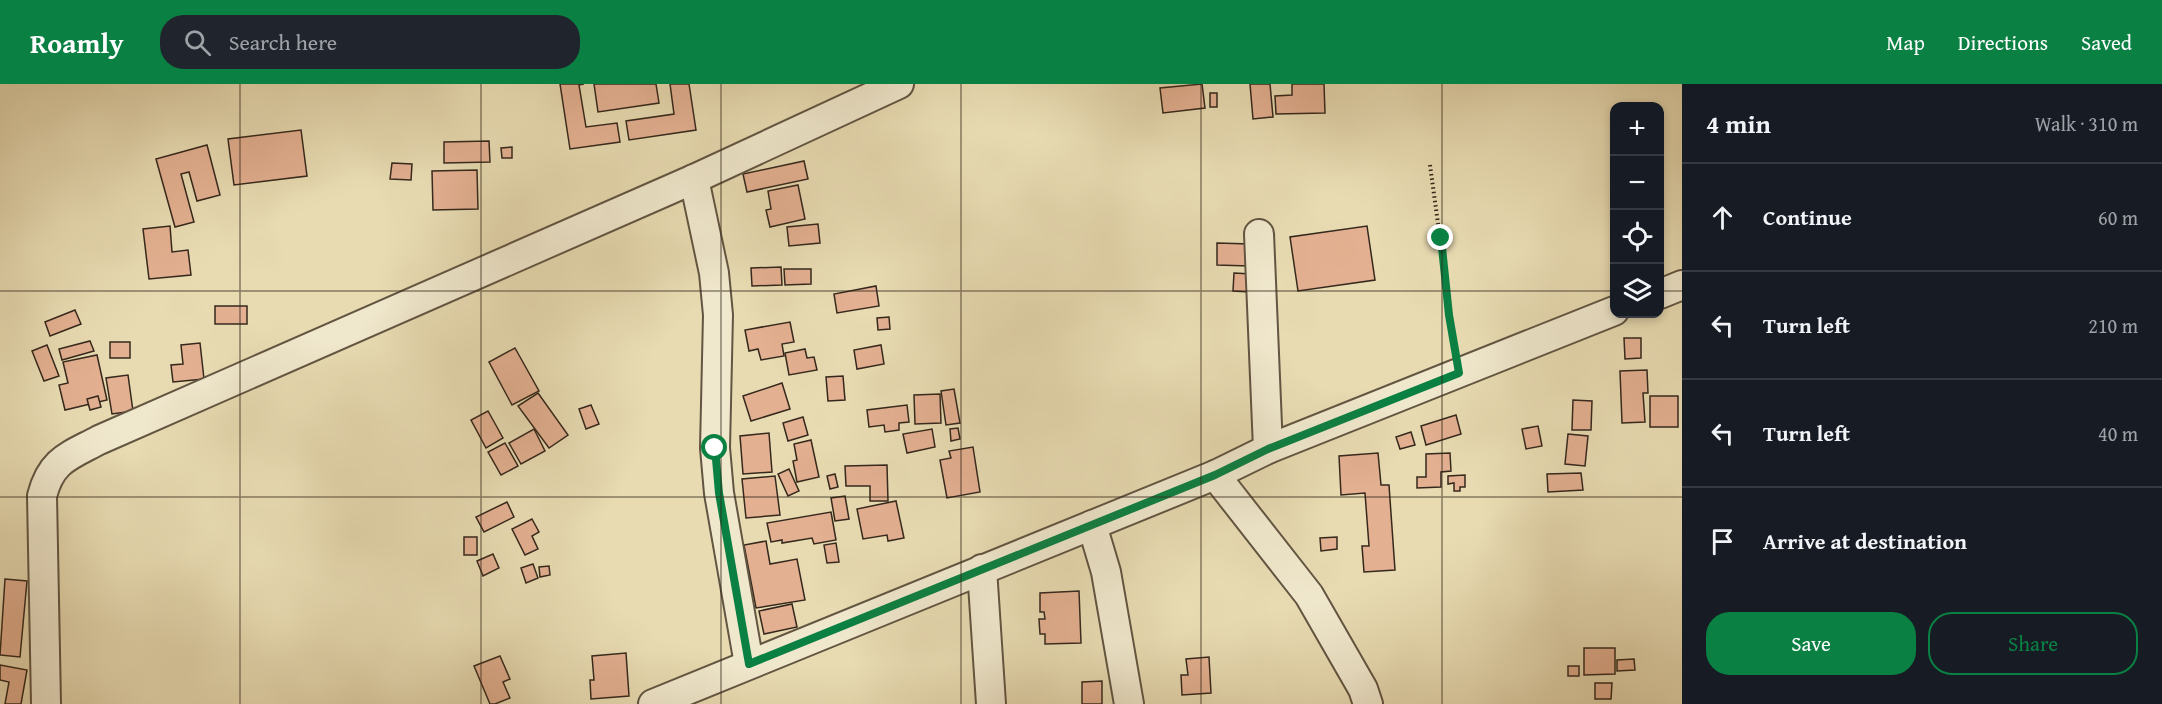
<!DOCTYPE html>
<html lang="en">
<head>
<meta charset="utf-8">
<style>
  body { margin:0; font-family:"Gentium Book Plus",serif; background:#20242c; color:#f1f3f6 }
  .controls { position:absolute; right:18px; top:18px; display:grid; overflow:hidden; border-radius:12px; box-shadow:0 3px 9px #0003 }
  .controls button { width:54px; height:54px; display:grid; place-items:center; padding:0; border:0; border-bottom:2px solid #363941; background:#171b24; color:#f1f3f6; font:30px sans-serif }
  .stop { position:absolute; width:18px; height:18px; margin:-14px; border:4px solid #0b8043; border-radius:50%; background:#fff }
  .stop.end { background:#0b8043; border-color:#fff; box-shadow:0 2px 6px #0008 }
  .list { margin:0; padding:0; list-style:none }
  h2 { display:flex; justify-content:space-between; align-items:center; height:78px; margin:0; padding:0 24px; font-size:26px }
  h2 small { font-size:20px; font-weight:400; color:#9ea1a6 }
  .list li { display:grid; grid-template-columns:39px 1fr auto; gap:18px; align-items:center; box-sizing:border-box; height:108px; padding:0 24px; border-top:2px solid #363941 }
  .list b { display:block; font-size:22px; white-space:nowrap }
  .list em { font-size:20px; font-style:normal; color:#9ea1a6 }
  .actions { display:flex; gap:12px; padding:18px 24px }
  .actions a { flex:1; padding:14px 0; border:2px solid #0b8043; border-radius:24px; text-align:center; font-size:21px; color:#0b8043 }
  .actions .main { background:#0b8043; color:#fff }
  .icon { flex:none; width:33px; height:33px; fill:none; stroke:currentColor; stroke-width:2; stroke-linecap:round; stroke-linejoin:round }
  .map { position:relative; flex:none; width:1682px; height:620px; overflow:hidden }
  header { display:flex; align-items:center; gap:36px; box-sizing:border-box; height:84px; padding:0 30px; background:#0b8043; color:#fff }
  header strong { font-size:28px }
  nav { display:flex; gap:33px; margin-inline-start:auto; font-size:21px }
  .search { width:420px; height:54px; background:#20242c; display:flex; align-items:center; gap:15px; box-sizing:border-box; padding:0 21px; border-radius:24px; color:#9ea1a6; font-size:22px }
  main { display:flex }
  aside { flex:1; background:#171b24 }
  .map>svg:first-child { display:block }
  .building { fill:#e3b091; stroke:#35281c; stroke-width:1.5 }
  .lines { fill:none; stroke-linecap:round; stroke-linejoin:round }
  .minor-casing { stroke:#625542; stroke-width:32 }
  .path { stroke:#35281c; stroke-width:4; stroke-dasharray:1.5 3; stroke-linecap:butt }
  .minor { stroke:#f0e8cd; stroke-width:28 }
  .route { stroke:#0b8043; stroke-width:8 }
  .grid { fill:none; stroke:#35281c; stroke-width:1.5; stroke-opacity:0.55 }
</style>
</head>
<body>
<header>
<strong>Roamly</strong>
<div class="search"><svg class="icon" aria-label="search" viewBox="0 0 24 24"><circle cx="10" cy="10" r="6"/><path d="M15 15l6 6"/></svg>Search here</div>
<nav><a>Map</a><a>Directions</a><a>Saved</a></nav>
</header>
<main>
<div class="map">
<svg width="1682" height="620" viewBox="0 0 1682 620">
  <rect width="100%" height="100%" fill="#e8dbb2"/>
  <filter id="stains"><feTurbulence type="fractalNoise" baseFrequency=".00333" numOctaves="4"/><feColorMatrix values="0 0 0 0 .2 0 0 0 0 .09 0 0 0 0 .02 0 0 0 .5 -.17"/></filter>
  <radialGradient id="worn" r=".72"><stop offset=".6" stop-color="#630" stop-opacity="0"/><stop offset="1" stop-color="#630" stop-opacity=".3"/></radialGradient>
  <g class="building">
    <polygon points="560,0 584,0 579,1 586,43 617,39 620,58 570,65"/>
    <polygon points="594,0 656,0 659,19 598,28"/>
    <polygon points="670,0 689,0 696,46 629,56 626,37 674,30"/>
    <polygon points="1202,0 1205,24 1163,29 1160,4"/>
    <polygon points="1250,0 1270,0 1273,33 1253,35"/>
    <polygon points="1292,0 1324,0 1325,29 1276,30 1275,12 1292,11"/>
    <rect x="1210" y="9" width="7" height="14"/>
    <polygon points="301,46 307,92 234,101 228,55"/>
    <polygon points="489,57 490,78 444,79 444,58"/>
    <polygon points="207,61 220,111 197,117 189,88 181,90 194,138 175,143 156,75"/>
    <polygon points="512,63 512,74 502,74 501,64"/>
    <polygon points="804,77 808,95 747,108 743,90"/>
    <polygon points="392,79 412,80 411,96 390,95"/>
    <polygon points="477,86 478,125 433,126 432,87"/>
    <polygon points="798,101 805,135 770,143 766,126 771,125 768,107"/>
    <polygon points="818,140 820,159 789,162 787,143"/>
    <polygon points="170,142 172,168 188,166 191,191 149,195 143,145"/>
    <polygon points="1367,142 1375,196 1298,207 1290,153"/>
    <polygon points="1217,159 1250,160 1249,182 1217,181"/>
    <polygon points="781,183 782,201 752,202 751,184"/>
    <polygon points="784,185 811,185 811,200 785,201"/>
    <polygon points="1234,189 1251,190 1250,208 1233,207"/>
    <polygon points="876,202 879,222 837,229 834,210"/>
    <rect x="215" y="222" width="32" height="18"/>
    <polygon points="75,226 81,240 50,252 45,238"/>
    <polygon points="889,233 890,245 878,246 877,234"/>
    <polygon points="790,238 794,258 782,260 784,272 761,276 758,265 749,267 745,246"/>
    <polygon points="1624,254 1641,254 1641,274 1625,275"/>
    <polygon points="90,257 94,267 62,276 59,265"/>
    <rect x="110" y="258" width="20" height="16"/>
    <polygon points="200,259 204,295 173,298 171,281 183,280 181,261"/>
    <polygon points="47,261 59,292 44,297 32,267"/>
    <polygon points="881,261 884,280 857,285 854,266"/>
    <polygon points="515,264 539,307 512,321 489,278"/>
    <polygon points="805,265 807,274 814,273 817,286 789,291 785,269"/>
    <polygon points="97,271 107,316 65,326 59,301 68,299 63,278"/>
    <polygon points="1647,286 1648,309 1643,309 1645,338 1622,339 1620,287"/>
    <polygon points="128,291 133,327 112,330 106,294"/>
    <polygon points="843,292 845,316 828,317 826,293"/>
    <polygon points="782,299 790,325 751,337 743,312"/>
    <polygon points="954,305 960,339 946,341 941,307"/>
    <polygon points="538,309 568,351 549,364 518,322"/>
    <polygon points="940,310 941,339 915,340 914,311"/>
    <polygon points="98,312 101,323 90,326 87,315"/>
    <rect x="1650" y="312" width="28" height="31"/>
    <polygon points="1573,316 1592,317 1591,346 1572,346"/>
    <polygon points="591,321 599,340 586,345 579,325"/>
    <polygon points="907,321 909,338 899,339 899,346 885,348 884,341 869,343 867,326"/>
    <polygon points="488,327 503,354 486,364 471,336"/>
    <polygon points="1456,331 1461,350 1426,361 1421,342"/>
    <polygon points="803,333 808,351 788,357 783,339"/>
    <polygon points="1538,342 1542,362 1526,365 1522,345"/>
    <polygon points="958,344 960,355 951,357 950,345"/>
    <polygon points="534,345 545,367 521,380 509,359"/>
    <polygon points="932,345 935,363 907,369 903,350"/>
    <polygon points="1411,348 1415,361 1400,365 1396,353"/>
    <polygon points="769,349 772,388 743,390 740,352"/>
    <polygon points="1568,350 1588,352 1585,382 1565,380"/>
    <polygon points="811,356 819,393 797,398 793,377 797,376 794,360"/>
    <polygon points="505,359 518,382 501,391 488,368"/>
    <polygon points="973,363 980,408 947,414 940,376 951,374 949,367"/>
    <polygon points="1378,369 1381,401 1389,401 1395,486 1364,488 1362,462 1369,462 1365,409 1341,411 1339,372"/>
    <polygon points="1450,369 1451,387 1441,388 1441,403 1417,404 1417,393 1426,393 1426,370"/>
    <polygon points="887,381 888,417 870,417 870,402 846,402 845,382"/>
    <polygon points="789,385 799,407 788,412 778,390"/>
    <polygon points="1581,389 1583,406 1548,408 1547,390"/>
    <polygon points="835,390 838,403 830,405 827,392"/>
    <polygon points="1465,391 1465,403 1460,403 1460,407 1454,407 1454,399 1448,400 1448,392"/>
    <polygon points="775,392 780,431 746,434 742,395"/>
    <polygon points="845,412 849,435 835,437 831,414"/>
    <polygon points="896,417 904,454 888,457 887,451 863,455 857,425"/>
    <polygon points="507,418 514,433 484,448 476,433"/>
    <polygon points="831,428 836,456 814,460 812,454 782,459 782,456 771,458 767,439"/>
    <polygon points="532,435 539,448 532,452 538,465 525,471 512,445"/>
    <rect x="464" y="453" width="13" height="18"/>
    <polygon points="1337,453 1337,465 1321,467 1320,454"/>
    <polygon points="766,457 770,480 797,475 805,516 756,524 744,461"/>
    <polygon points="836,459 839,478 827,479 824,461"/>
    <polygon points="493,470 499,484 483,492 477,477"/>
    <polygon points="533,480 538,494 526,499 521,484"/>
    <polygon points="549,482 550,491 540,493 539,483"/>
    <polygon points="5,495 27,497 20,573 0,571"/>
    <polygon points="1079,507 1081,559 1045,560 1045,550 1040,550 1039,535 1045,535 1044,528 1040,528 1040,509"/>
    <polygon points="792,520 797,543 764,550 759,527"/>
    <polygon points="1584,564 1615,564 1615,590 1584,591"/>
    <polygon points="626,569 629,612 591,615 590,596 594,596 592,572"/>
    <polygon points="500,572 510,595 503,598 510,614 495,620 490,620 474,582"/>
    <polygon points="1209,573 1211,609 1182,611 1181,591 1188,591 1186,575"/>
    <polygon points="1634,575 1635,586 1617,587 1617,576"/>
    <polygon points="0,581 27,586 21,620 5,620 9,598 0,596"/>
    <rect x="1568" y="582" width="11" height="10"/>
    <polygon points="1102,597 1102,620 1082,620 1082,598"/>
    <polygon points="1595,599 1612,599 1611,615 1595,615"/>
  </g>
  <g class="lines">
    <g class="minor-casing">
      <g id="minor">
        <polyline points="694,95 714,189 718,231 715,364 719,409 749,580"/>
        <polyline points="1259,150 1268,365"/>
        <polyline points="1660,210 1682,201"/>
        <polyline points="1215,391 1309,511 1363,605 1368,620"/>
        <polyline points="1092,441 1106,488 1129,620"/>
        <polyline points="982,485 991,620"/>
        <path d="M46,620L42,412C51,376 69,372 99,356L694,95L899,0"/>
        <polyline points="653,620 1215,391 1268,365 1614,227"/>
      </g>
    </g>
    <polyline class="path" points="1430,81 1455,264"/>
    <use href="#minor" class="minor"/>
  </g>
  <g class="lines">
    <polyline class="route" points="715,364 719,409 749,580 1215,391 1268,365 1459,289 1449,231 1441,154"/>
  </g>
  <path class="grid" d="M240,0V620M481,0V620M721,0V620M961,0V620M1201,0V620M1442,0V620M0,207H1614M1660,207H1682M0,413H1682"/>
  <rect width="100%" height="100%" filter="url(#stains)"/>
  <rect width="100%" height="100%" fill="url(#worn)"/>
</svg>
<div class="controls">
<button>+</button>
<button>−</button>
<button><svg class="icon" aria-label="locate" viewBox="0 0 24 24"><circle cx="12" cy="12" r="6"/><path d="M12 2v4M12 18v4M2 12h4M18 12h4"/></svg></button>
<button><svg class="icon" aria-label="layers" viewBox="0 0 24 24"><path d="M12 4l9 5-9 5-9-5zM3 14l9 5 9-5"/></svg></button>
</div>
<div class="stop" style="left:715px;top:364px"></div>
<div class="stop end" style="left:1441px;top:154px"></div>
</div>
<aside>
<h2>4 min<small>Walk · 310 m</small></h2>
<ul class="list">
<li><svg class="icon" aria-label="ahead" viewBox="0 0 24 24"><path d="M12 20V5M6 11l6-6 6 6"/></svg><div><b>Continue</b></div><em>60 m</em></li>
<li><svg class="icon" aria-label="left" viewBox="0 0 24 24"><path d="M17 20v-9H6M10 6l-5 5 5 5"/></svg><div><b>Turn left</b></div><em>210 m</em></li>
<li><svg class="icon" aria-label="left" viewBox="0 0 24 24"><path d="M17 20v-9H6M10 6l-5 5 5 5"/></svg><div><b>Turn left</b></div><em>40 m</em></li>
<li><svg class="icon" aria-label="arrive" viewBox="0 0 24 24"><path d="M6 21V4h12l-3 4 3 4H6"/></svg><div><b>Arrive at destination</b></div></li>
</ul>
<div class="actions"><a class="main">Save</a><a>Share</a></div>
</aside>
</main>
</body>
</html>
